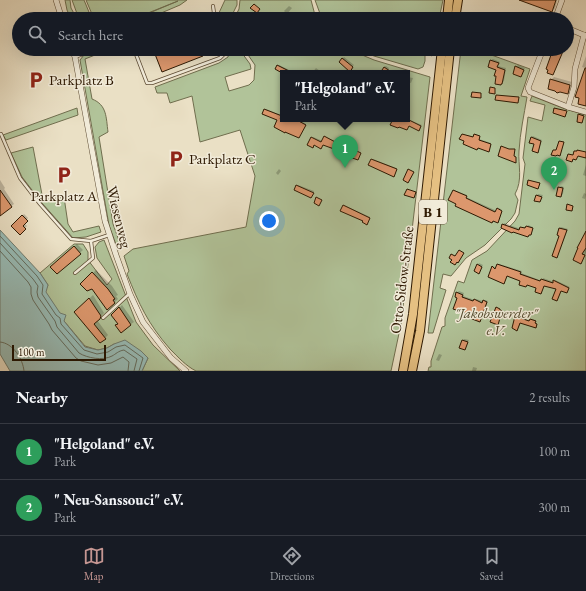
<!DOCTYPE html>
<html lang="en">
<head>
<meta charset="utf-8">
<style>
  body { margin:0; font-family:"EB Garamond",serif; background:#242831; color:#f1f3f6 }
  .scale { position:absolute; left:12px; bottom:10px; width:94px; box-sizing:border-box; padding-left:4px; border:2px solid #2e1902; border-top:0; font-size:11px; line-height:14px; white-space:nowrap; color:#2e1902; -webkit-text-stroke:3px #f1ebd9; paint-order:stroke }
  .you { position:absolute; left:269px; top:221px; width:14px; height:14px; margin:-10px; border:3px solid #fff; border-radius:50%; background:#1a73e8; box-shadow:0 0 0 6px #1a73e833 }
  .badge { display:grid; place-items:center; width:26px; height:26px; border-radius:50%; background:#c59692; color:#fff; font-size:13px; font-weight:700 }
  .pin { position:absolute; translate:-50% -33px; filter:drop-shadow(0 1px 2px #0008) }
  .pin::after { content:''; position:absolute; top:21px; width:14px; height:12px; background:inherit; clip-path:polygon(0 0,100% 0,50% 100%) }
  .popup { position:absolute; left:280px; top:70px; width:130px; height:52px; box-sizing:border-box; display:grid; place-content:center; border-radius:0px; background:#171b24; filter:drop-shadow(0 1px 3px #0005); font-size:13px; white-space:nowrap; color:#9ea1a6 }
  .popup b { font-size:15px; color:#f1f3f6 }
  .popup::after { content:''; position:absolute; left:50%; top:100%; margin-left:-8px; border:8px solid transparent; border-top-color:#171b24 }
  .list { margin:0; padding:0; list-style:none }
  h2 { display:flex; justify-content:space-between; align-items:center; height:52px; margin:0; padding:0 16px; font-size:17px }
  h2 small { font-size:13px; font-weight:400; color:#9ea1a6 }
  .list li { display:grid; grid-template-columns:26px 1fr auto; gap:12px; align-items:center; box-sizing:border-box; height:56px; padding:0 16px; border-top:1px solid #363941 }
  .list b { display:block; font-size:15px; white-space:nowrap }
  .list p { margin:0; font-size:13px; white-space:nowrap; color:#9ea1a6 }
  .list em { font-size:13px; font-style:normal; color:#9ea1a6 }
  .icon { flex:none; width:22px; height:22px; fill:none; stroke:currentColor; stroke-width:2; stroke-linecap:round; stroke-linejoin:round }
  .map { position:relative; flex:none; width:586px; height:371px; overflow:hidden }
  .search { position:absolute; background:#171b24; box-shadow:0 4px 16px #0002; left:12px; right:12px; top:12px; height:44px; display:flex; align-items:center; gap:10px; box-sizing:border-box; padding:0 14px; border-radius:22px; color:#9ea1a6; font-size:15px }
  .sheet { height:164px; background:#171b24 }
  nav { display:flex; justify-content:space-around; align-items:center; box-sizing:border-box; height:56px; border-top:1px solid #363941; background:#171b24; font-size:11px; color:#9ea1a6 }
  nav a { display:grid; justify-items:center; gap:2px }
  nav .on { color:#c59692 }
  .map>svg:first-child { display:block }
  .green { fill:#b1c399; stroke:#706e4e; fill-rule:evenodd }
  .water { fill:#98bdb8; stroke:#6e7b6f }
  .shadow { fill:#0003 }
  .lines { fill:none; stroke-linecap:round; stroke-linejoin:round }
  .shore { stroke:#636b5d; stroke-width:1 }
  .building { fill:#dc976d; stroke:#2e1902 }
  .service-casing { stroke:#5d4b33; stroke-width:4 }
  .minor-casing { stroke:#5d4b33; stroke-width:6 }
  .primary-casing { stroke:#2e1902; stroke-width:10 }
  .service { stroke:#f1ebd9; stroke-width:2.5 }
  .minor { stroke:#f1ebd9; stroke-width:5 }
  .primary { stroke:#e5c082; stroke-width:8 }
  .labels { text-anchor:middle; stroke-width:3; stroke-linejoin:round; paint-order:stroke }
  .shield { fill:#f1ebd9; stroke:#685842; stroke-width:1 }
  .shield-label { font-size:14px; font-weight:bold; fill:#2e1902 }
  .poi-label { font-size:15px; fill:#2e1902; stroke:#f1ebd9; text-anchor:start }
  .street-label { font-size:15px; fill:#2e1902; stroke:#f1ebd9 }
  .park-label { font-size:15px; font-style:italic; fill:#554c2f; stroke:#f1ebd9 }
</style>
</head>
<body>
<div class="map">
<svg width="586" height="371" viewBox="0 0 586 371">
  <rect width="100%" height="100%" fill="#eae0c5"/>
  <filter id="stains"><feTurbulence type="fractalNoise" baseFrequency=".005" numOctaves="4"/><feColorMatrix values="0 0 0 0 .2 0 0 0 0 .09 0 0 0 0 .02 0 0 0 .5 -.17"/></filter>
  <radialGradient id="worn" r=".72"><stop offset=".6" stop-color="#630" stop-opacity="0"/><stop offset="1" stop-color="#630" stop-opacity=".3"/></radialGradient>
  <g class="green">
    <polygon points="65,0 70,0 71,8 77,19 71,19 67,10"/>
    <polygon points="72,0 84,0 91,17 87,19 79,19"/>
    <polygon points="86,0 187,0 180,5 147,19 135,19 178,1 133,19 94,19"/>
    <polygon points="225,0 237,0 237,5 230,19 221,19 218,15"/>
    <polygon points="240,0 311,0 316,19 234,19 239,9"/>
    <polygon points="315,0 443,0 439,19 322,19"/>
    <path d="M100,49H110L85,59L92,99C107,105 106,117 108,132L99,137L113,224L122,249L118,250L109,225L80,60L84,55Z"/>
    <path d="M230,49H239L250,64L251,69L225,77L229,91L249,85L254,80L255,65L244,49H348L374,60L430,77L401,324L391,371H196C186,366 178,357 170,349C148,324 139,304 127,274L129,271L124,256L133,249L246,227L255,176L240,130L200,142L192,96L170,103L167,93H157L155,87L219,63L228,57ZM283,73H407V119H283Z"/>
    <polygon points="356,49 433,49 432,56 425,52 425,61 423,67 418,69 374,56"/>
    <path d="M461,49H475L530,69L521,96L527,97C524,115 520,133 519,151C518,165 523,180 515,194L518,200L515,213L511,219L485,245L466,258L451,276L443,274L440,288L446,290L433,333H428Z"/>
    <polygon points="532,96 565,109 586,115 586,371 428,371 429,367 431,367 431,361 442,327 445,326 445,318 458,281 464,283 472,260 487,251 515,221 519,214 525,164 523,158 528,117 542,121 545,105 530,101"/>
    <polygon points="77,108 78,115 6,140 3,135"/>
    <polygon points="33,147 43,200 64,197 68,224 73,232 99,226 101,232 86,237 73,238 42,203 22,177 11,153"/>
    <polygon points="104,240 136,322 153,345 180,371 142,371 148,358 114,344 107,348 98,350 85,346 64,321 45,292 48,285 40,273 74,244 83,244 88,252 88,260 107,285 112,279 97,258 95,247 99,242"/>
  </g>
  <polygon class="water" points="0,230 40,273 48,285 46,292 60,313 66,315 64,321 85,347 98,350 107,348 114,344 125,340 141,351 148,358 142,371 10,371 0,354"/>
  <g class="shadow">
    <polygon points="520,0 557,0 555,8 552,11"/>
    <polygon points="289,6 292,8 287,14 284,11"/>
    <polygon points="197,15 199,19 187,19"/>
    <polygon points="567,29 571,32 567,42"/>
    <polygon points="154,49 205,49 206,51 203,55"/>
    <polygon points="553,49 564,49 553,74 552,57 550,56"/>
    <polygon points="586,56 586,105 585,68 582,67"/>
    <polygon points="344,57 354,65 350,70 340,62"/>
    <polygon points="493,59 500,62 498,66 506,68 504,81 502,83 497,69 491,60"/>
    <polygon points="279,65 293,72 293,73 283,73 276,69"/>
    <polygon points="518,65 525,68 521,76 516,67"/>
    <polygon points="386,66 389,68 386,73 384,73 384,67"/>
    <polygon points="316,68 320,71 319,73 312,73"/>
    <polygon points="399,71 404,72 404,73 398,73"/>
    <polygon points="407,77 413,78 411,83 407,82"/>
    <polygon points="554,77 572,82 570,90 567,93 551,80"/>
    <polygon points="266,109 283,116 283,119 297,119 306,124 300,136 265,110"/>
    <polygon points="581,113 585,114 582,122 579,115"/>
    <polygon points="394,119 407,119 422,125 420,129"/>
    <polygon points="462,134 474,137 475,134 480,136 479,139 491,143 489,150 466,140"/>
    <polygon points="325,136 337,142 334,148 323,144 309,145 313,137 323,141"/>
    <polygon points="533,136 542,140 538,152 531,137"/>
    <polygon points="373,159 396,168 393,176 370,165"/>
    <polygon points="586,165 586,176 583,175"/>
    <polygon points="279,169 281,171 278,175 276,173"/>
    <polygon points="0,180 5,188 4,189 14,204 0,214"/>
    <polygon points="298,185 314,191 312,196 297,186"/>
    <polygon points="561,186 564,187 563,194 561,196 559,188"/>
    <polygon points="453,190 454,190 467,195 466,197 497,211 499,208 502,210 499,221 498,222 458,203"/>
    <polygon points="584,193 586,194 585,199 582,198"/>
    <polygon points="538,194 543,195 540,201 537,195"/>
    <polygon points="344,205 370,217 368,223 344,206"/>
    <polygon points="24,214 28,218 24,223 27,226 20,233 13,226"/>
    <polygon points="504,223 521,229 522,227 527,228 528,225 533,227 531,233 502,227"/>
    <polygon points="561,227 568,229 557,257 560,228"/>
    <polygon points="586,233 586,252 582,262 578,251"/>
    <polygon points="77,244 83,250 57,273 54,264"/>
    <polygon points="479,263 483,265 479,273 478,265"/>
    <polygon points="499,264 522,271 521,273 542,281 543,278 554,282 555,280 570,287 567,292 561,290 557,300 557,289 544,285 541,293 538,287 507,275 504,283 493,267 493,266 496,268"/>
    <polygon points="96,270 112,286 118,295 116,296 118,299 108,309 92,287 82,284"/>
    <polygon points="459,291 464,293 463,296 475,300 476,299 483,301 485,300 488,301 480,321 467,313 457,301 457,293"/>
    <polygon points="93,295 104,313 97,320 108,335 105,338 75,312"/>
    <polygon points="122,305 134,322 121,331 119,324 112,315"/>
    <polygon points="517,316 531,321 532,319 536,320 535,323 537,324 536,327 521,322 518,329 513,328"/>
    <polygon points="464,339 469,340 465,348 463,340"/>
    <polygon points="439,354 442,355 439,361 436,360"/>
    <polygon points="473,367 477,368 476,371 472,371"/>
  </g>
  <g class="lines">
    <g class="shore">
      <polyline points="0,236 37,276 43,285 42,294 56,315 60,318 61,324 84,350 97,354 108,352 116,347 125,345 143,358 139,371"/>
      <path d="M0,243L33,279L38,286L37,292L38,297L55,321L57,327L79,353C87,358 103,361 112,356C116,354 118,351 124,350L137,359L134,371"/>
      <polyline points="0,251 28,282 31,287 31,294 33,300 49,324 52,330 76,358 81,361 98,365 111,363 123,357 129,362 128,371"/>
      <path d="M0,342C13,343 23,359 24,371"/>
    </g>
  </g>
  <g class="building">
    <polygon points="519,0 556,0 552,12"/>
    <polygon points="254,4 260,9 257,13 250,8"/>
    <polygon points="153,49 200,49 203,56 162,72"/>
    <polygon points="555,49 564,49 553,75 547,73 548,70 546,69 551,55 553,55"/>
    <polygon points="342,58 353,67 350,72 339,62"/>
    <polygon points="490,60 499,63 497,67 505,70 502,84 501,84 501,85 495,84 496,76 494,76 496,70 488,67"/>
    <polygon points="277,65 293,73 282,73 275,69"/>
    <polygon points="515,66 524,70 521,77 513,74"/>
    <polygon points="384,67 393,73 380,73"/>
    <polygon points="585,68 586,68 586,106 578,104 579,98 575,97"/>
    <polygon points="550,79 570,85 568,94 560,92 557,93 555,91 548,89"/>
    <polygon points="490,87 495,88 495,94 489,93"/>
    <polygon points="472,92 481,93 481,98 471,97"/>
    <polygon points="496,95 519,97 518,103 495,100"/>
    <polygon points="554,108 567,111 565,117 553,113"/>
    <polygon points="264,109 282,116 280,119 295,119 306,125 299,138 285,132 285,133 274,127 277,120 262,114"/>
    <polygon points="578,114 584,116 582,123 577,122"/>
    <polygon points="393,119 407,119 421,126 419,131 409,126 407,130 399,127 398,128 390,125"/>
    <polygon points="462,134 473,137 474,134 480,136 479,140 491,144 489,152 478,148 477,150 463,144 464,141 459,139"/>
    <polygon points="324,136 337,143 334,149 323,145 321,149 314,145 313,148 307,145 311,137 321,142"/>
    <polygon points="531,137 541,141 538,153 532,151 534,144 529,143"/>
    <polygon points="559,141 564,142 560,156 557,155 556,156 551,155 553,150 556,150"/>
    <polygon points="501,146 509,149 515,149 514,156 516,157 516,163 498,156"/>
    <polygon points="348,147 361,153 358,160 344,155"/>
    <polygon points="577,150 586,152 586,158 578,156 576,160 573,159 572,162 566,160 568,154 573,155 574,151 577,151"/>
    <polygon points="371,159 397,169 394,177 368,165"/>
    <polygon points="408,169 414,172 408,183 403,180"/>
    <polygon points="528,180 540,183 538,189 527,185"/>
    <polygon points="296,185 314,193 311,198 294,190"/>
    <polygon points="558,187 563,188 561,197 556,196"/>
    <polygon points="407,189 416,192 414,198 404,195"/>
    <polygon points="0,190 12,207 0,216"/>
    <polygon points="453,190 467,196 466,198 495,212 497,208 502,211 498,223 493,221 492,223 455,206 456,204 448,200"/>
    <polygon points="536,195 542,197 540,202 534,201"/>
    <polygon points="316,197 322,200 319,206 314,203"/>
    <polygon points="567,204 573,206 572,211 566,210"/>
    <polygon points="343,205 370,218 367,225 362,222 363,221 340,211"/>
    <polygon points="22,215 28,221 23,226 26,229 20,235 11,226"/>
    <polygon points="502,224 519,230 520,227 525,228 526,226 533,228 531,235 529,235 528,237 513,232 512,233 501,228"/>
    <polygon points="559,228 567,230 557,258 552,256 559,236 557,235"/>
    <polygon points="586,231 586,248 582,254 585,255 581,264 573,260 577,250 578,248 577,248"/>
    <polygon points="74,246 81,254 57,274 50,267"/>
    <polygon points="459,250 464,253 458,263 457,262 455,265 450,262 452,260 449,258 451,254 455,256"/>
    <polygon points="477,264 482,267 479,274 474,271"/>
    <polygon points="497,264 521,272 520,274 540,281 541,279 553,283 553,280 569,288 567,293 561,291 557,301 552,299 556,289 544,286 541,294 535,292 536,288 527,285 526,287 519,285 520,281 507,276 504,284 488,277 492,266 495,269"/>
    <polygon points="92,272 108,289 115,299 113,300 115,303 107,310 92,289 87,291 80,284"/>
    <polygon points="456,292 463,295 462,297 473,301 474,299 482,303 483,300 487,302 480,322 464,316 465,313 453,309 456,301 457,298 455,297"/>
    <polygon points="89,298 101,316 100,319 94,324 106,339 100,343 74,312"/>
    <polygon points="119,307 131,325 121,333 115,325 118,324 111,315"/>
    <polygon points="496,307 500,309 500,310 502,311 498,325 490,322"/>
    <polygon points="515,316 529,321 530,319 536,321 535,323 537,324 536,328 520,323 517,331 512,328"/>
    <polygon points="462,340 468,342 465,350 459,348"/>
  </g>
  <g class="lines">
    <g class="service-casing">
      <g id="service">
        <polyline points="213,6 214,13 217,19"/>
        <polyline points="134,49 147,83 152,83 220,58 225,53 225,49"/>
        <polyline points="75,57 96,49"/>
        <polyline points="1,134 20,178 40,204 71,239 91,241 109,235"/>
        <polyline points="75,273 93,258 91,241"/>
        <polyline points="103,318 129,294"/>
      </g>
    </g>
    <g class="minor-casing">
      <g id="minor">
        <polyline points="56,0 62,19"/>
        <polyline points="555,19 562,0"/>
        <polyline points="567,28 586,36"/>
        <polyline points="72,49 75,57 105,221 116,255 130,294 143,322 171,358 186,371"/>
        <polyline points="543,49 528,88 530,92 568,107 586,112"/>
        <polyline points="568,107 574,87 575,69 584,35"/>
      </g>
    </g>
    <g class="primary-casing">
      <g id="primary">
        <polyline points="447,19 449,0"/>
        <polyline points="455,19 458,0"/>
        <polyline points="403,371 413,314 442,49"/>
        <polyline points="412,371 420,331 450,49"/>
      </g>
    </g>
    <use href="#service" class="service"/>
    <use href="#minor" class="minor"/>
    <use href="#primary" class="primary"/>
  </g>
  <defs>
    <g id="parking-bare" transform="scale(1.38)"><path d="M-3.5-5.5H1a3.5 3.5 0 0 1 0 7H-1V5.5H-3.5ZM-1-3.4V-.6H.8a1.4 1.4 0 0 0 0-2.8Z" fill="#8f2418" stroke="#f1ebd9" stroke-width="2.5" paint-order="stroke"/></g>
  </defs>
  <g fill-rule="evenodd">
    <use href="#parking-bare" x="36" y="80"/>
    <use href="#parking-bare" x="176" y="159"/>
    <use href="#parking-bare" x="64" y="175"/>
  </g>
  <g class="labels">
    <rect class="shield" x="419" y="200" width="28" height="24" rx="3"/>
    <g class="shield-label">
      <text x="433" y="217">B 1</text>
    </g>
    <g class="poi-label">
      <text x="49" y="85">Parkplatz B</text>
      <text x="189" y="164">Parkplatz C</text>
      <text x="64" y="201" text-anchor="middle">Parkplatz A</text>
    </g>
    <g class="street-label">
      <text transform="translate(119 217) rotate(76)" y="5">Wiesenweg</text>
      <text transform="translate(402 280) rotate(-83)" y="5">Otto-Sidow-Straße</text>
    </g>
    <g class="park-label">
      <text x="496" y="318">"Jakobswerder"<tspan x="496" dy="17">e.V.</tspan></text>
    </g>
  </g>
  <rect width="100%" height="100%" filter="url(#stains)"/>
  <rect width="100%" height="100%" fill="url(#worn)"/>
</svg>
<div class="scale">100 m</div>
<div class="you"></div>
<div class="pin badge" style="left:345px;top:168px;background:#2e9e5b">1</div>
<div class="popup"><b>&quot;Helgoland&quot; e.V.</b>Park</div>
<div class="pin badge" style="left:554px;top:190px;background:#2e9e5b">2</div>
<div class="search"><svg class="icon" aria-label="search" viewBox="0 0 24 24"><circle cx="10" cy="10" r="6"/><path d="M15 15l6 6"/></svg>Search here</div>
</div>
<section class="sheet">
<h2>Nearby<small>2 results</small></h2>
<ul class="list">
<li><span class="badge" style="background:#2e9e5b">1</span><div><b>&quot;Helgoland&quot; e.V.</b><p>Park</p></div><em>100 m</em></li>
<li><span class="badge" style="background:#2e9e5b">2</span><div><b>&quot; Neu-Sanssouci&quot; e.V.</b><p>Park</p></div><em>300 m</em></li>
</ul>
</section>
<nav>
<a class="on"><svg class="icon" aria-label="map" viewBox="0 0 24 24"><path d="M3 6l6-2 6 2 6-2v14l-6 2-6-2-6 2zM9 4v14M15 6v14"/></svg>Map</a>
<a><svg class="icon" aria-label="directions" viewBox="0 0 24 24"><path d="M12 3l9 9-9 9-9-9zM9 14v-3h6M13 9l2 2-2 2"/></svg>Directions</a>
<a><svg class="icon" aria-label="saved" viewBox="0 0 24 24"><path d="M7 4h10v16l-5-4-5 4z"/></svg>Saved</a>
</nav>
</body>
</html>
